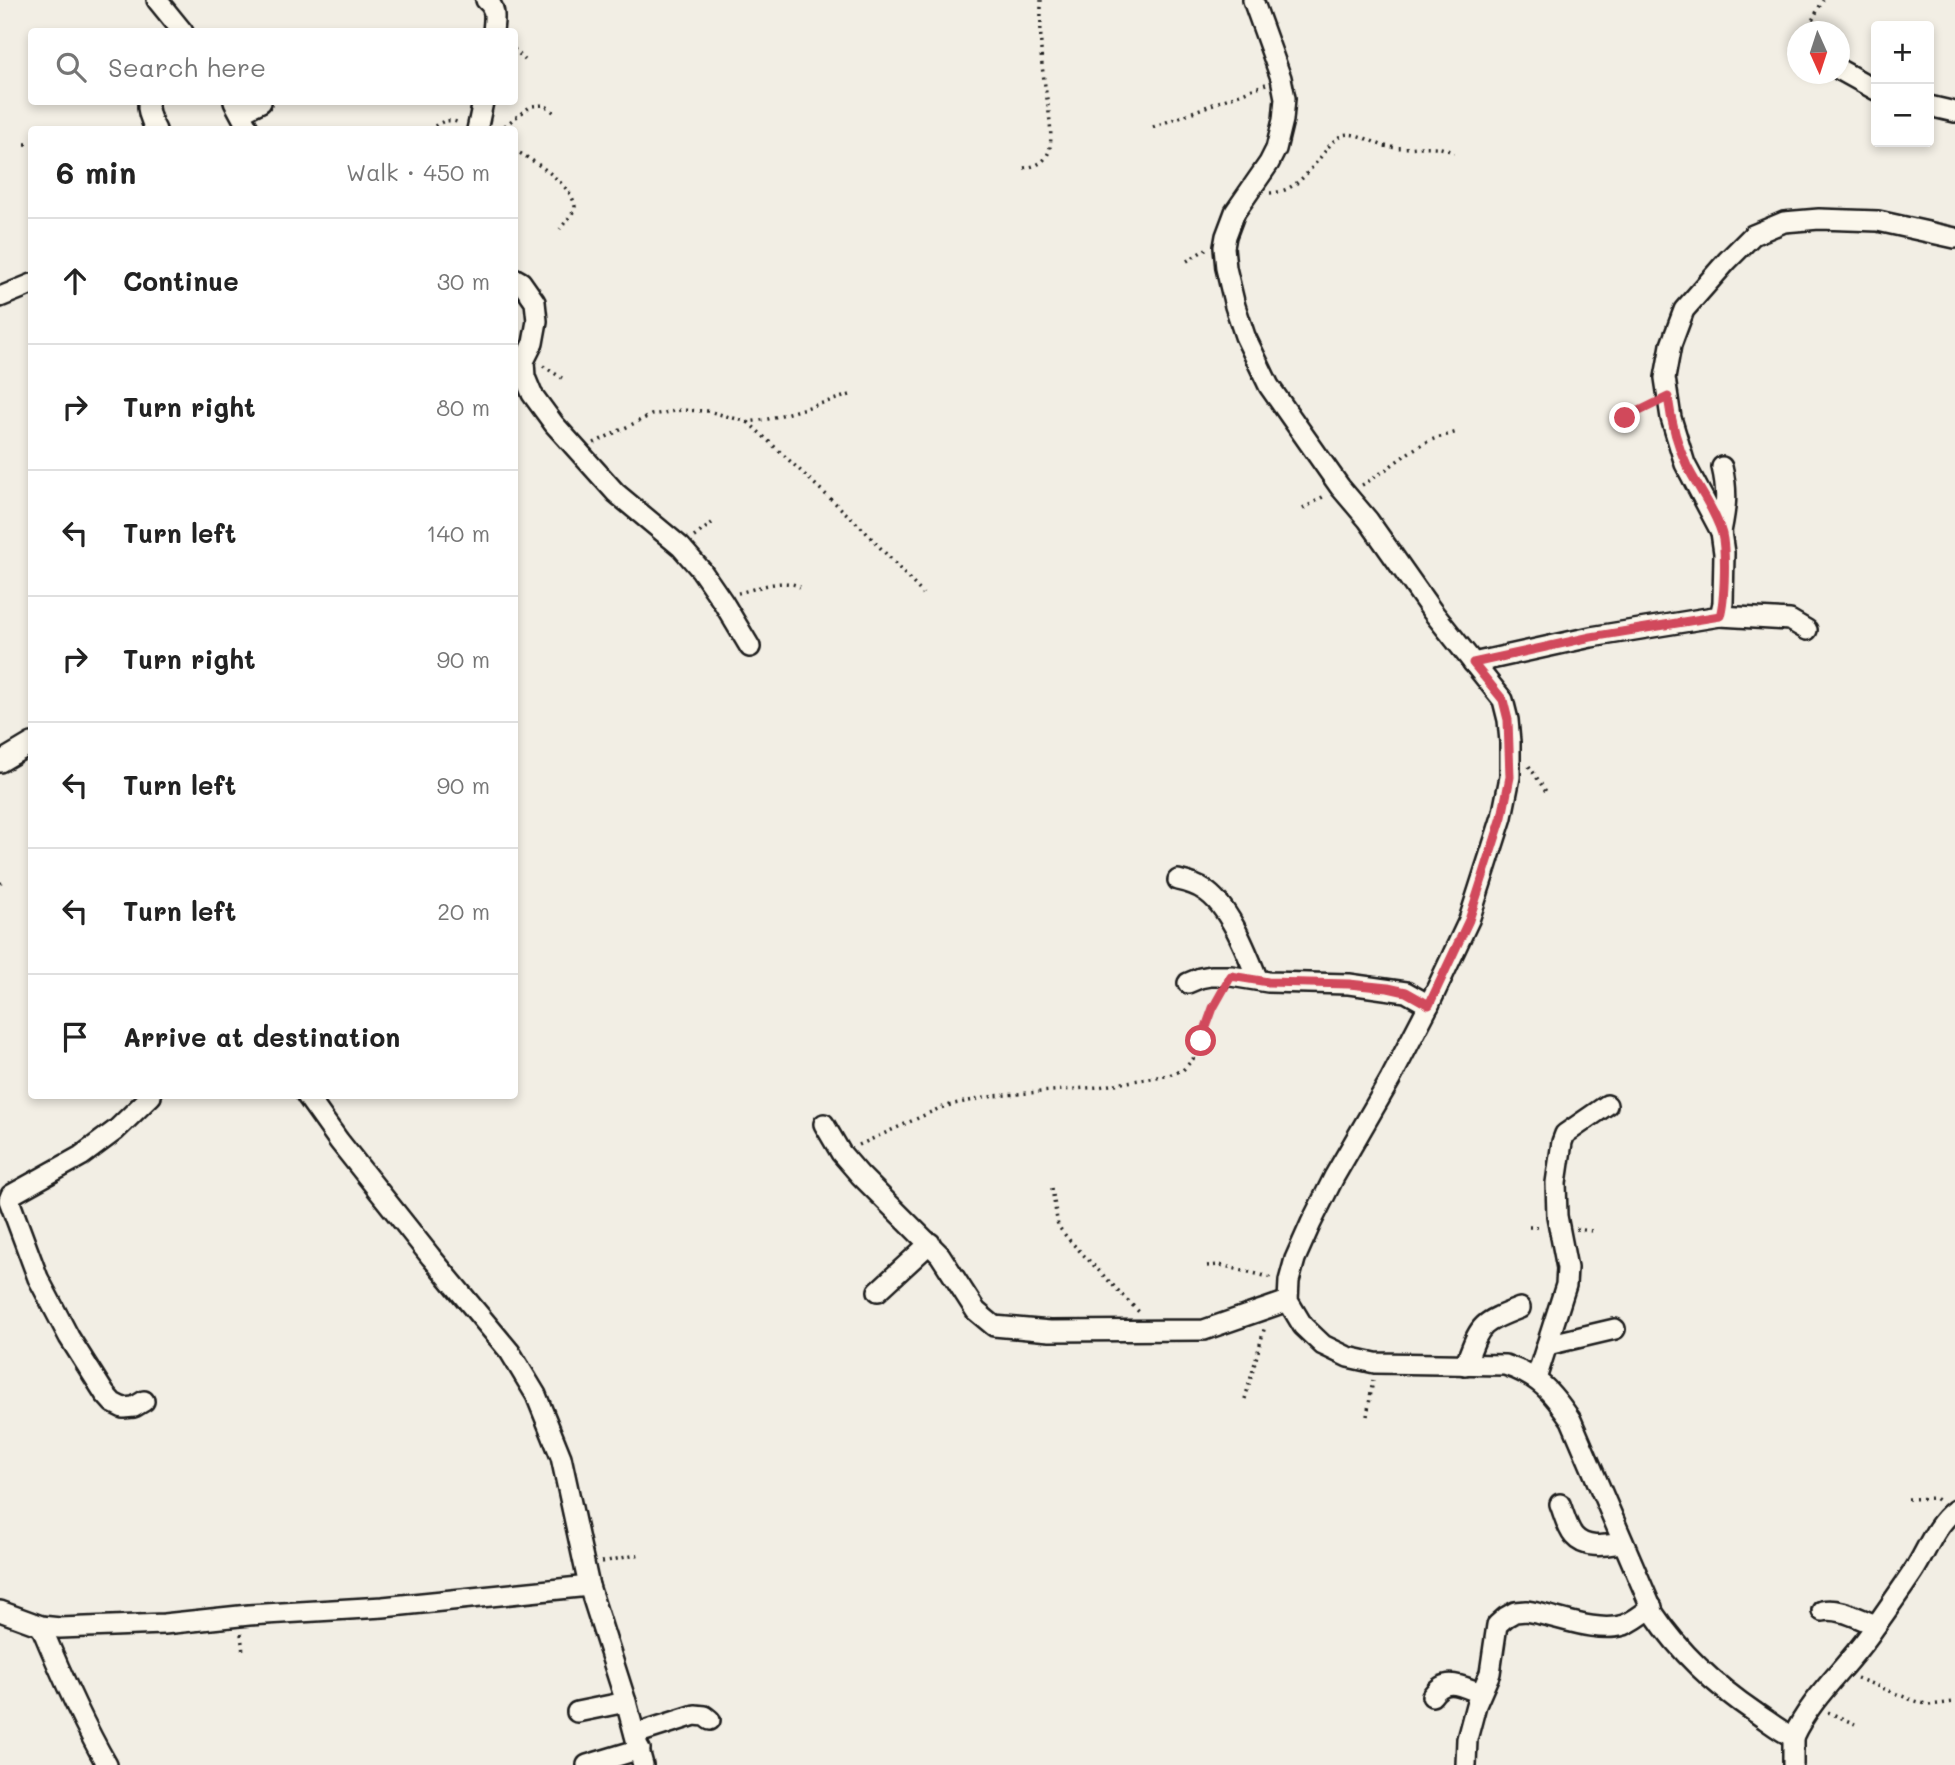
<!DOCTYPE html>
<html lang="en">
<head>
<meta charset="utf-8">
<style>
  body { margin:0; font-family:Mali,sans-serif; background:#f6f6f6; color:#222 }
  .controls { position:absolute; right:21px; top:21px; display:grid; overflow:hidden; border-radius:7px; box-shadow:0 4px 10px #0003 }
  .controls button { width:63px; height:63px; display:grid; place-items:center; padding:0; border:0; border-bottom:2px solid #e0e0e0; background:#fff; color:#222; font:35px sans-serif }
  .compass { position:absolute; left:1787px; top:21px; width:63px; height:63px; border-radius:50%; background:#fff; box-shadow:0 4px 10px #0003; rotate:177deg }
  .stop { position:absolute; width:21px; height:21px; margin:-16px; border:5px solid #d1495b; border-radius:50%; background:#fff }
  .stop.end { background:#d1495b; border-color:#fff; box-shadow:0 2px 7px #0008 }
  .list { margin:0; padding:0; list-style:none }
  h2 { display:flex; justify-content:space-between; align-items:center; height:91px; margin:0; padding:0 28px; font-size:30px }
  h2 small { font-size:23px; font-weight:400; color:#767676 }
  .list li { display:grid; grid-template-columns:46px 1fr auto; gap:21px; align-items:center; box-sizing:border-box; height:126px; padding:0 28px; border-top:2px solid #e0e0e0 }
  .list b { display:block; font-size:26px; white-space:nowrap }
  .list em { font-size:23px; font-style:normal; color:#767676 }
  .icon { flex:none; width:38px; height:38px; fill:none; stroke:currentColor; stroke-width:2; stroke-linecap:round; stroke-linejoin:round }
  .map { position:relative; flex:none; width:1955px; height:1765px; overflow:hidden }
  .search { position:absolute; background:#fff; box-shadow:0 4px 10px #0003; left:28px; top:28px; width:490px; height:77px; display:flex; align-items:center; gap:18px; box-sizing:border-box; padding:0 24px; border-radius:7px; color:#767676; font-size:26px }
  .panel { position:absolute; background:#fff; box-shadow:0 4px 10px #0003; left:28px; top:126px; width:490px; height:973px; border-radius:7px }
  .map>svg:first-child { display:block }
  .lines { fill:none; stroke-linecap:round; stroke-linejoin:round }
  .minor-casing { stroke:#1c1c1c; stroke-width:24 }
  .path { stroke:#1c1c1c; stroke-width:3.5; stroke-dasharray:2 5; stroke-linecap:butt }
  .minor { stroke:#fbf7ec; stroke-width:19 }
  .route { stroke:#d1495b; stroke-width:9 }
</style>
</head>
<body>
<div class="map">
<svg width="1955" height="1765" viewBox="0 0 1955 1765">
  <rect width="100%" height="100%" fill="#f2eee4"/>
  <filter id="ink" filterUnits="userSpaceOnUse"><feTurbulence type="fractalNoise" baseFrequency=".0143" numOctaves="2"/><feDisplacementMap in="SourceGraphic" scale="14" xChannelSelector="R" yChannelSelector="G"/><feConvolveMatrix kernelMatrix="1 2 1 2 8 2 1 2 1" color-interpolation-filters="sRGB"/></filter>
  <g filter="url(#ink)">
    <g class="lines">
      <g class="minor-casing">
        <g id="minor">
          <polyline points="157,0 183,32"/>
          <path d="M486,0C497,8 494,19 493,32"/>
          <path d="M1253,0L1281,78L1285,98L1283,120L1276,149L1269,163L1235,212L1226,236L1224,247L1226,268L1235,306L1245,336L1269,386L1340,487L1368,520L1432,611L1503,700L1508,720L1510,742V777L1502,817L1469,920L1429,1005L1390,1080L1334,1177L1311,1223L1295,1259L1289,1281L1288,1301L1303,1326L1323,1345L1348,1357L1375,1363L1505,1365C1539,1376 1552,1392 1571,1420L1654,1614C1681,1654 1716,1686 1756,1713C1768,1721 1780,1731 1793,1737V1765"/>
          <polyline points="1840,70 1876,90"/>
          <path d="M148,102C147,112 151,121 156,130"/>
          <polyline points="234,102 249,130"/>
          <polyline points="1929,106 1955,112"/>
          <polyline points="241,112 261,102"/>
          <polyline points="477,130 483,102"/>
          <polyline points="514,278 521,282 535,302 537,321 533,343 524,361 525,377 532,394 554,424 616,493 681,547 701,570 723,602 750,647"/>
          <polyline points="0,297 32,284"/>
          <path d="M1721,532C1726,507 1728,492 1722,467"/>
          <polyline points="1720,616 1790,620 1807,630"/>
          <polyline points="1473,663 1591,637 1720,616 1723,603 1724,553 1721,532 1685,464 1671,418 1665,378 1671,345 1684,310 1727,261 1753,235 1784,222 1819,219 1878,221 1955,238"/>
          <polyline points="0,762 32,743"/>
          <path d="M1178,880C1187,882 1197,885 1204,890C1229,905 1247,953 1258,980"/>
          <polyline points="1188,983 1200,978 1211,976 1231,976 1268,982 1349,984 1406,992 1429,1005"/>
          <polyline points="307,1096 339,1141 431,1257 510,1352 536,1395 561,1457 589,1586 626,1702 643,1765"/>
          <polyline points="824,1124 841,1153 860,1175 940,1255 976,1311 994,1326 1050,1331 1204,1330 1288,1301"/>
          <polyline points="878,1291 930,1243"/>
          <polyline points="1547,1345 1615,1329"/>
          <path d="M1465,1365C1481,1324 1478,1324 1520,1308"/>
          <polyline points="1536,1379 1566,1285 1567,1268 1557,1216 1556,1183 1562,1142 1565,1134 1607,1105"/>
          <polyline points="144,1401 134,1407 123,1408 113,1403 105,1394 69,1337 38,1278 9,1200 11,1195 81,1156 116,1130 151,1096"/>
          <path d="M1560,1504C1564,1514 1567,1528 1574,1536C1586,1550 1608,1545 1623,1543"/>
          <polyline points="0,1611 41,1626 60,1628 164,1624 249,1615 383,1607 589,1586"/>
          <path d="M1822,1611C1840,1607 1859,1619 1876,1625"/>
          <path d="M41,1626C61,1674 81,1720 107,1765"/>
          <path d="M1432,1696C1446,1676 1461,1686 1480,1693"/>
          <polyline points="577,1712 626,1702"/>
          <polyline points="635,1734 695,1715 705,1716 710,1720"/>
          <path d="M1793,1737C1811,1698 1845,1669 1870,1634C1884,1614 1899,1593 1913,1572C1927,1551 1934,1526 1955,1510"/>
          <polyline points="587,1765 640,1749"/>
          <path d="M1466,1765L1467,1739L1476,1705L1490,1673L1497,1625L1506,1617L1515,1612L1526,1611C1555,1615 1595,1634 1624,1625C1634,1621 1643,1614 1652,1607"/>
        </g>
      </g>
      <g class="path">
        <polyline points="1806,32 1823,0"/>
        <polyline points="514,49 525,60"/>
        <polyline points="1153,127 1266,84"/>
        <path d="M429,130C440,122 448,117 461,124"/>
        <polyline points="499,130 531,106 545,105 557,115"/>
        <polyline points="25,144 32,144"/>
        <path d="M514,150C533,160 573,185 575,207L572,214L560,229"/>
        <path d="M1024,168C1036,166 1045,163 1049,151C1055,134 1044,85 1042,65C1040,44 1041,22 1041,0"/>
        <path d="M1270,193C1297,192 1311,168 1327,149C1331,143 1336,138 1343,135C1356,131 1373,143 1385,146C1401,150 1417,146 1433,147C1441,147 1447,150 1454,153"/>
        <polyline points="1187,261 1206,249"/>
        <polyline points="543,366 562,378"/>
        <polyline points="1625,419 1650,406"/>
        <polyline points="748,422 863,529 923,594"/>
        <polyline points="594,443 651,415 681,410 708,411 748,422 768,419 850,395"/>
        <path d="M1362,485C1386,472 1405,452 1429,441C1438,437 1448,435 1457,432"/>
        <polyline points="1303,509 1326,495"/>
        <polyline points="694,537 712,523"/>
        <path d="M738,593C757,589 782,577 800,587"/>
        <polyline points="1529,766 1547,793"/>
        <polyline points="0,882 2,887"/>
        <polyline points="859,1145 940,1108 954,1104 994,1096 1098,1087 1169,1075 1183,1070 1193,1059 1213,1008 1221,993"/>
        <polyline points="1052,1188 1058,1226 1070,1241 1139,1312"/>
        <polyline points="1529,1227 1541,1227"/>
        <polyline points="1576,1229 1592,1231"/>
        <polyline points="1207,1266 1220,1265 1273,1278"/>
        <polyline points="1245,1399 1265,1326"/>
        <polyline points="1367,1416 1373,1380"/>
        <polyline points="1908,1499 1935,1498 1940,1502"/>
        <polyline points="602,1562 641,1554"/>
        <polyline points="241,1634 243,1653"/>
        <polyline points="1857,1678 1912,1700 1929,1705 1955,1702"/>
        <polyline points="1828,1712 1855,1724"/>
      </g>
      <use href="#minor" class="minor"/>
    </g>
  </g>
  <g class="lines" filter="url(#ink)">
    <path class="route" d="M1201,1041L1213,1008L1231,976L1268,982L1349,984L1388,988L1406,992L1429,1005L1469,920L1502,817L1510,777L1508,720L1503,700L1473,663L1591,637L1720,616C1725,599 1726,551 1722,534C1715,510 1698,488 1687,466C1677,445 1671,420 1668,397L1625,418"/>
  </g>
</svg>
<div class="controls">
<button>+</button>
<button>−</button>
</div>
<svg class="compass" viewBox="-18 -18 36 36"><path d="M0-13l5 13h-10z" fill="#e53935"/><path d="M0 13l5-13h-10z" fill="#767676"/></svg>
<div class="stop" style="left:1201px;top:1041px"></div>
<div class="stop end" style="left:1625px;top:418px"></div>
<div class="search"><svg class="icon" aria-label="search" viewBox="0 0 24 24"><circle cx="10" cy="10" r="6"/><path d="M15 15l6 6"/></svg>Search here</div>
<section class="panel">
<h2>6 min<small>Walk · 450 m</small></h2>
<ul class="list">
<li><svg class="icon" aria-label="ahead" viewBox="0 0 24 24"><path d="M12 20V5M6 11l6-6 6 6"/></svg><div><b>Continue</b></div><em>30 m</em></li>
<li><svg class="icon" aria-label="right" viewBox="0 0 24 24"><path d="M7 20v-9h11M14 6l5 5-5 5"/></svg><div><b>Turn right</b></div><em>80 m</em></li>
<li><svg class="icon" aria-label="left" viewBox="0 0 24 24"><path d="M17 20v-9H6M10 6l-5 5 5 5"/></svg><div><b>Turn left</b></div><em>140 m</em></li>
<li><svg class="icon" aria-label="right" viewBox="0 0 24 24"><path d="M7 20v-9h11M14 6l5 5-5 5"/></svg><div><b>Turn right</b></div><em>90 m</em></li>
<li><svg class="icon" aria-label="left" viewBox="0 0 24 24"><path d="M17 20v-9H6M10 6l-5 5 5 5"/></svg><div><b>Turn left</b></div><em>90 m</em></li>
<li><svg class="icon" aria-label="left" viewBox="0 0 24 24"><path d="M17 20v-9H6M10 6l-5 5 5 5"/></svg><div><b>Turn left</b></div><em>20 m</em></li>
<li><svg class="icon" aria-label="arrive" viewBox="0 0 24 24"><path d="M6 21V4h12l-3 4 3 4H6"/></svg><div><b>Arrive at destination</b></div></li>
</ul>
</section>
</div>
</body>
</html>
